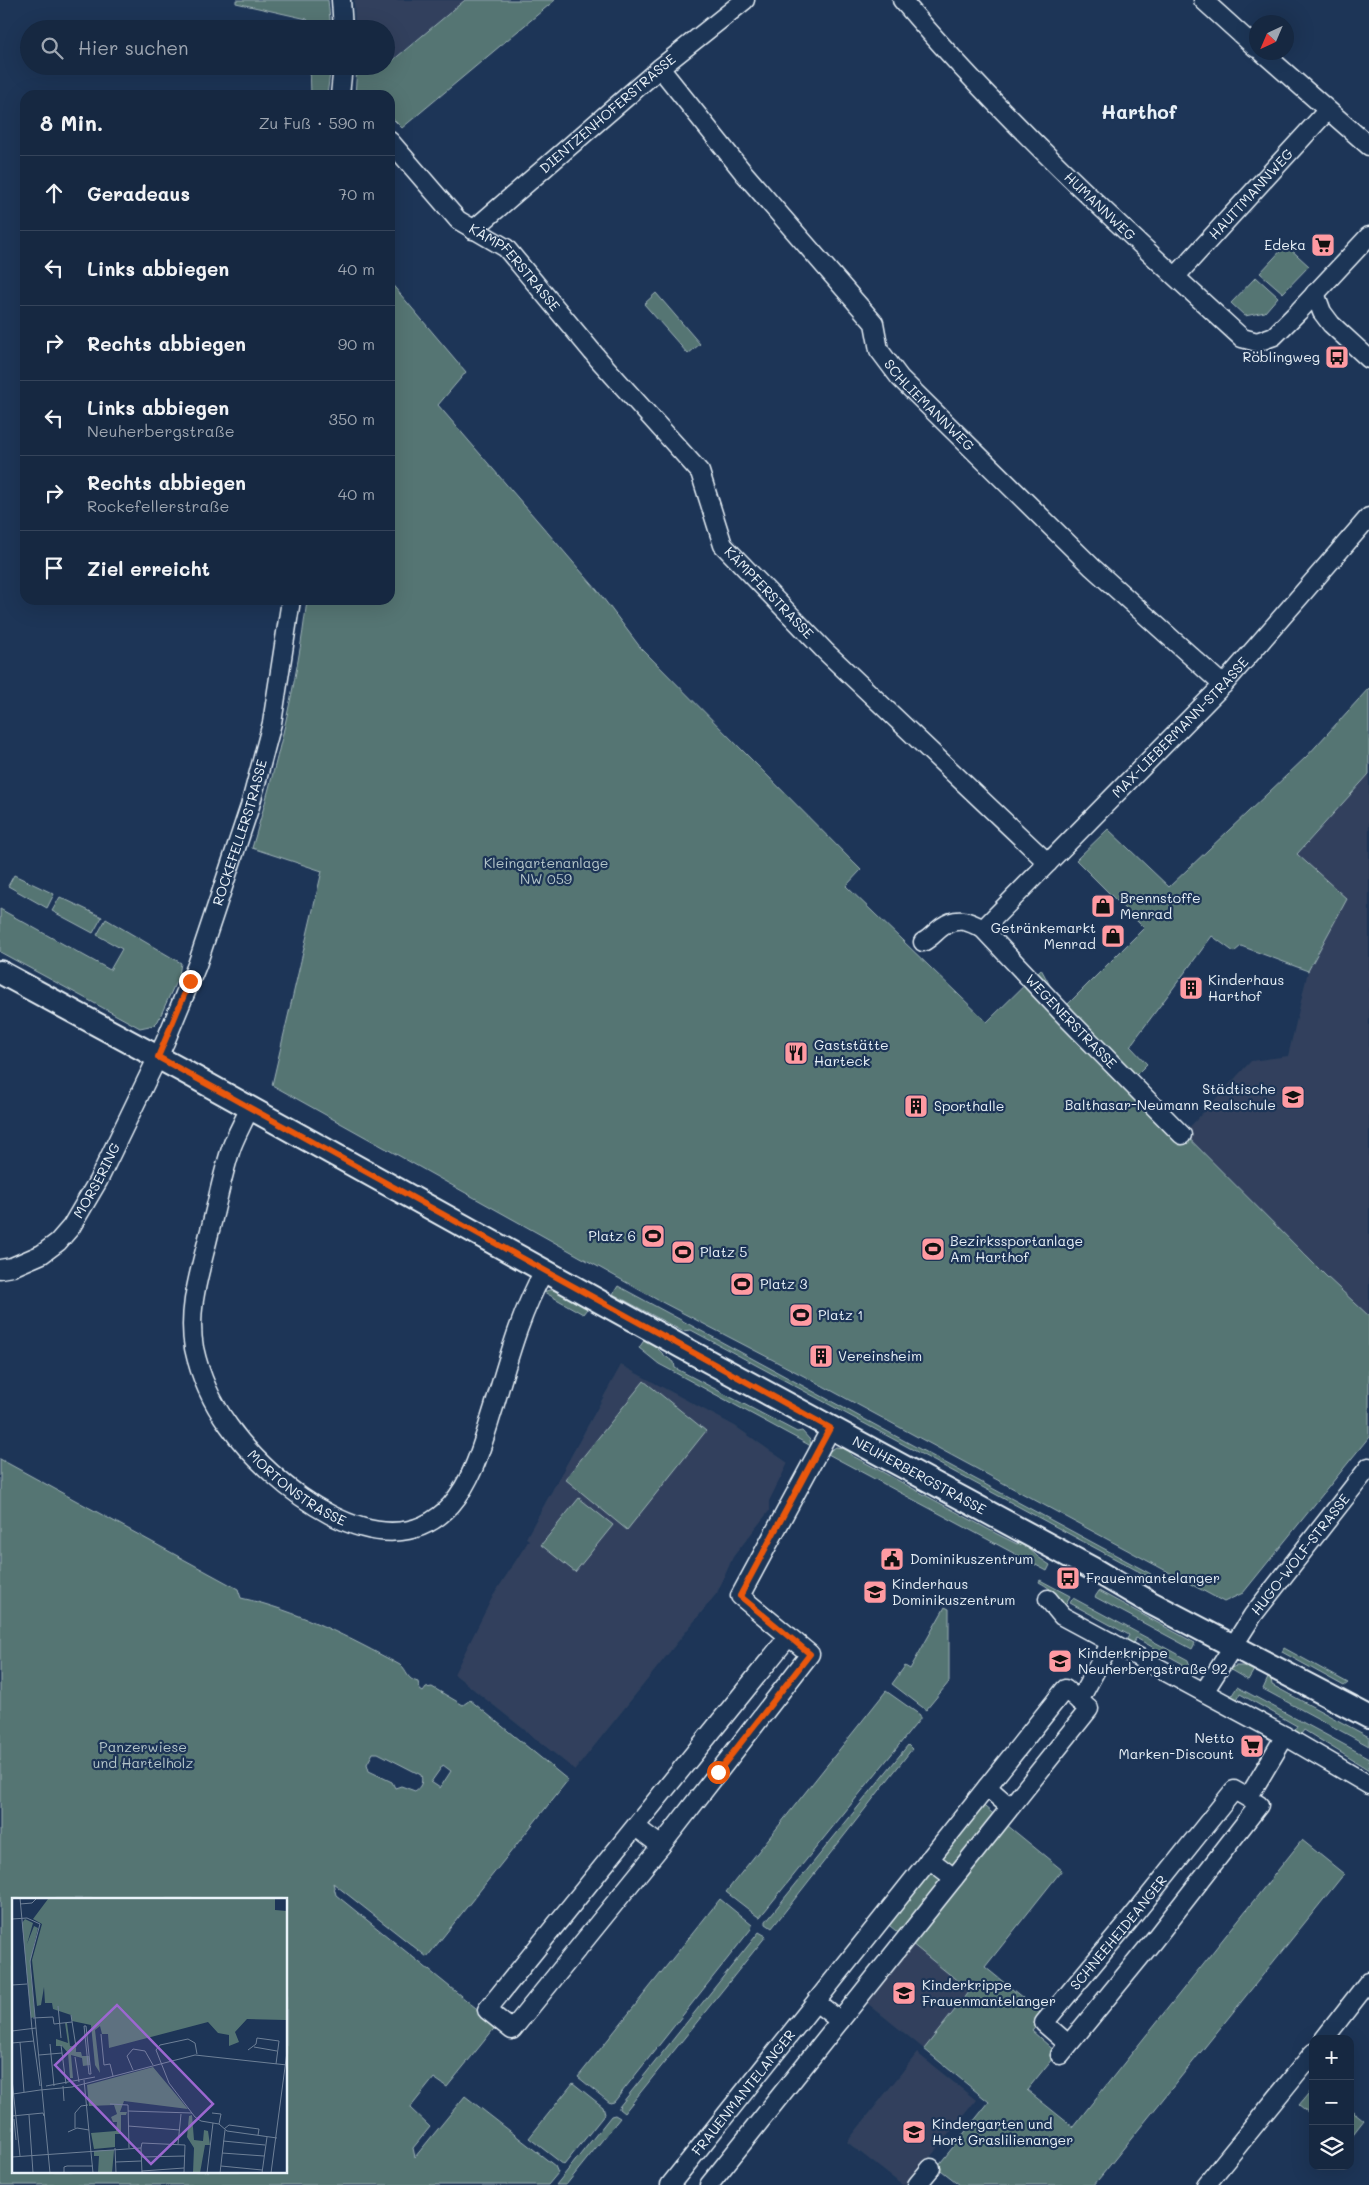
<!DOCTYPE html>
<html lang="de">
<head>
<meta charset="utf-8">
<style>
  body { margin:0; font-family:Mali,sans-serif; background:#23344c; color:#f1f3f6 }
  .controls { position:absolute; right:15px; bottom:15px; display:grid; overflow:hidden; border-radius:10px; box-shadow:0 5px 20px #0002 }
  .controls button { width:45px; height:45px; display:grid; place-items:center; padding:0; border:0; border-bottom:1px solid #35445a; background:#162841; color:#f1f3f6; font:25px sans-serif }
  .compass { position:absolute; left:1249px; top:15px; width:45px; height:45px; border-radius:50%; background:#162841; box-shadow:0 5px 20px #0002; rotate:224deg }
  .stop { position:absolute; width:15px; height:15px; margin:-11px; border:4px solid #ea580c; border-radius:50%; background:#fff }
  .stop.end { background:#ea580c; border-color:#fff; box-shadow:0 1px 5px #0008 }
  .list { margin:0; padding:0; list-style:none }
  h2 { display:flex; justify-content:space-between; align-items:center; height:65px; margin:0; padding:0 20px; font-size:21px }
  h2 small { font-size:16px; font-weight:400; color:#9ea6b1 }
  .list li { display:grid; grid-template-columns:32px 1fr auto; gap:15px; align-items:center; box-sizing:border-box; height:75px; padding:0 20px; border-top:1px solid #35445a }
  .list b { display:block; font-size:19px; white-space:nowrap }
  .list p { margin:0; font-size:16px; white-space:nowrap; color:#9ea6b1 }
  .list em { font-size:16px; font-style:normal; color:#9ea6b1 }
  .icon { flex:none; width:28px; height:28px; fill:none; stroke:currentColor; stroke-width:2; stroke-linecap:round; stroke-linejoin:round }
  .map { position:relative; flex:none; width:1369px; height:2185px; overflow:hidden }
  .search { position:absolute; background:#162841; box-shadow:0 5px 20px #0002; left:20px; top:20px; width:375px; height:55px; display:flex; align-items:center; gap:12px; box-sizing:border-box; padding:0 18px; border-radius:28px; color:#9ea6b1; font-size:19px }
  .panel { position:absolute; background:#162841; box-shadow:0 5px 20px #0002; left:20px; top:90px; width:375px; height:515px; border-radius:15px }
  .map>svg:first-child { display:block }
  .built { fill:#30415d }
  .green { fill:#547473; stroke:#9eb2b6; fill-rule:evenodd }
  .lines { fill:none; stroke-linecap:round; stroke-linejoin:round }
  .minor-casing { stroke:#e8f1f8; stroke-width:21 }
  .major-casing { stroke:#e8f1f8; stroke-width:26 }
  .minor { stroke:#1d3557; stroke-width:18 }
  .major { stroke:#1d3557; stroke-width:22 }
  .route { stroke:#ea580c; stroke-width:6 }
  .labels { text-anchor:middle; stroke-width:4.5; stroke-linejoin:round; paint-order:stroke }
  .street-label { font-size:14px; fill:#e8f1f8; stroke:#1d3557 }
  .poi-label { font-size:14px; fill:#e8f1f8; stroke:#1d3557; text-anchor:start }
  .park-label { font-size:14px; fill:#b4c5c9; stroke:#1d3557 }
  .district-label { font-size:19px; font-weight:bold; fill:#e8f1f8; stroke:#1d3557 }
  .inset-road { fill:none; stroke:#6e8097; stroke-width:1 }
  .view { fill:#9c67d0; fill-opacity:0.15; stroke:#9c67d0; stroke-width:2.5 }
  .inset-edge { fill:none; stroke:#e8f1f8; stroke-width:2.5 }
</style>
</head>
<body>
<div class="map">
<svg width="1369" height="2185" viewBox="0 0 1369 2185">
  <rect width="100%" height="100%" fill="#1d3557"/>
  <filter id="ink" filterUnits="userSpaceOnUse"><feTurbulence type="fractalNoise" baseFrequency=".02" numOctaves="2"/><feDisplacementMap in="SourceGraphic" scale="10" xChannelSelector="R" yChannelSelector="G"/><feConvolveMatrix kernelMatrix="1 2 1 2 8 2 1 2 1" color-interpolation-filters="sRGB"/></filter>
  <g filter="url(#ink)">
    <g class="built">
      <polygon points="354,0 465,0 386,65 386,29 355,29"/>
      <polygon points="1369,774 1369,1316 1326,1276 1184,1133 1251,1061 1288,1056 1308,971 1346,900 1297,854"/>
      <polygon points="621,1365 735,1426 788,1463 769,1501 769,1511 733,1557 717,1593 575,1770 454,1674 493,1596 529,1540 526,1538"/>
      <polygon points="909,1941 970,1991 924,2049 862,1999"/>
      <polygon points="917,2053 976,2100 908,2185 902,2185 847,2142"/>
    </g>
    <g class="green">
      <polygon points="236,0 328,0 331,29 310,29 307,19 236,3"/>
      <polygon points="465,0 555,0 402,128 390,116 390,95 355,95 357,67 386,66"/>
      <polygon points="310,66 331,66 327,95 311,95"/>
      <polygon points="1286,245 1309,266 1283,293 1260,273"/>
      <polygon points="1256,277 1278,297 1265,312 1245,316 1231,303"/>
      <path d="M390,282L466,372L438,405L597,590L640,647L861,870L846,886L987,1022L1041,969L1063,1009L1144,928L1076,860L1108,829L1169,887L1307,756L1369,688V774L1297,854L1347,899L1308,971L1241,946L1234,952L1212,936L1130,1046L1147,1064L1131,1080L1326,1276L1369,1316V1437L1243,1593L1224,1602L823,1386L656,1299L272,1085L322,871L252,848C276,767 297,685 307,600H390Z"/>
      <polygon points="656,293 700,344 688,354 644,304"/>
      <polygon points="14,875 54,894 47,908 8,886"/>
      <polygon points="60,897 102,917 93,933 52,911"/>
      <polygon points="0,909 110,970 122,949 97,935 106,919 181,963 179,975 158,1021 154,1025 140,1028 0,952"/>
      <polygon points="618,1286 1151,1574 1149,1577 691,1330 682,1331 613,1294"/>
      <polygon points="549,1290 555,1290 590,1305 583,1314 544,1292"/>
      <path d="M645,1339C657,1345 661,1355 674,1362L675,1368L797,1432L802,1431L810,1440L811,1446L659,1364L639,1348Z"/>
      <polygon points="644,1381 706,1431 627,1530 565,1479"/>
      <polygon points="836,1447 849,1449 851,1455 997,1534 1017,1544 1022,1542 1038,1557 1050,1565 1047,1571 826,1453"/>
      <path d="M0,1459L238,1589L241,1598C297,1610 350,1638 400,1665C408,1672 406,1679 418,1682L420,1690L423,1692L426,1688L432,1687L463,1705L470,1700L568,1780L427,1957L333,1883L336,1895L497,2025L447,2087L434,2078L410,2108L430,2127L413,2148L415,2157L465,2096L555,2166L558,2173L548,2185H0ZM373,1753H378L421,1775C423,1782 421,1787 415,1791L401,1786L395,1788L392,1782L369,1771L367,1764ZM443,1765L451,1771L440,1788L431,1782ZM14,1899H286V2171H14Z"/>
      <polygon points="579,1498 613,1525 575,1572 541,1545"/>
      <path d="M1040,1580L1070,1596L1064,1607C1052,1593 1057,1592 1039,1582Z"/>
      <polygon points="1099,1591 1195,1643 1192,1649 1095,1597"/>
      <polygon points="1073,1598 1188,1660 1190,1666 1185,1676 1179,1673 1183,1664 1136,1638 1131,1647 1125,1643 1129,1635 1070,1603"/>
      <polygon points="945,1607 949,1609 949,1682 926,1710 892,1684 905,1666 910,1669"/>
      <polygon points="1284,1648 1348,1683 1344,1686 1282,1652"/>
      <polygon points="1236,1666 1244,1666 1254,1670 1248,1680 1229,1669"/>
      <polygon points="1268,1678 1271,1679 1272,1685 1369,1737 1369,1746 1263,1689"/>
      <polygon points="1237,1687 1369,1758 1369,1770 1304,1730 1298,1738 1293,1735 1297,1726 1240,1694 1235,1703 1229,1700"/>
      <polygon points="886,1691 920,1715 920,1719 760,1917 757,1916 726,1892"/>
      <polygon points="908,1745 912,1749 772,1928 766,1924 766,1921"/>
      <polygon points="980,1803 1062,1870 985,1967 1045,2016 1032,2031 1057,2053 1027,2090 1073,2127 1302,1840 1344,1874 1094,2185 960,2185 937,2167 989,2102 924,2049 970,1991 885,1922"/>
      <polygon points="720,1899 752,1925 751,1929 614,2102 610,2103 578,2077"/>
      <polygon points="759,1932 766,1936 624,2113 619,2109 619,2107"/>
      <polygon points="573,2083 603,2107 605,2114 564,2165 529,2138"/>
      <polygon points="1313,2088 1313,2116 1299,2105"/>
      <polygon points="1350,2109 1364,2120 1350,2138"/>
      <polygon points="615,2115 620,2118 566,2185 556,2185 611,2116"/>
    </g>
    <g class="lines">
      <g class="minor-casing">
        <g id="minor">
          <polyline points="341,0 343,29"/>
          <path id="s1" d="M902,0C1005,122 1124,230 1242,338L1257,342L1274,336L1299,311L1369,236"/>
          <polyline points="1203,0 1256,48"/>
          <polyline points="1262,52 1369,146"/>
          <path id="s2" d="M660,68L743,172L874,323L879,350L900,378L1092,567L1223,685"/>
          <polyline points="340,95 343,66"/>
          <path id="s3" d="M390,141L458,220L506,248L600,361L700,472L723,545L825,651L1048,863"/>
          <path id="s4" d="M473,230L660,68L745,0"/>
          <path id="s5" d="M1176,276L1327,111"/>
          <polyline points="1315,293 1322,312 1331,324 1369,359"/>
          <path id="s6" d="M983,929L1223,685L1369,517"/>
          <path id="s7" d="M923,942C931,938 935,932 942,927C957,916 969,921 983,929L1068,1019L1182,1135"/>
          <path id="s8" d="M250,1107C244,1121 237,1133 232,1146C222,1174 217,1205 209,1234C200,1272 187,1309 194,1348C200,1376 212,1403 229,1426C270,1484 384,1578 451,1505C475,1477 483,1441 494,1407C508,1360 520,1314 544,1271"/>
          <path id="s9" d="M0,1269L12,1267L42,1254L58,1242L71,1227L98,1181L165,1042L197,965L250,806L272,723L291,600"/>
          <polyline points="1048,1599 1062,1616 1285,1736 1369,1785"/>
          <polyline points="789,1636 487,2010 512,2030 661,1846 810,1654 740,1596 831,1428"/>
          <path id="s10" d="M1204,1692L1253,1615L1369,1467"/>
          <polyline points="1079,1701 1111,1642"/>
          <polyline points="987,1787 1010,1807"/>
          <polyline points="636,1827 661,1846"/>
          <polyline points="929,1859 954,1878"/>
          <polyline points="816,2002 840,2021"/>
          <polyline points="1324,2039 1369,1981"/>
          <path id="s11" d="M1068,2044L1044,2023L1129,1921L1234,1790L1248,1798"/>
          <polyline points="1060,2055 1154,1940 1259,1805 1248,1798 1285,1736"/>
          <path id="s12" d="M670,2185L1065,1689L1089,1709L709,2185"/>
          <polyline points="917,2185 931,2168"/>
          <polyline points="1206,2185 1313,2053"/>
        </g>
      </g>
      <g class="major-casing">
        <g id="major">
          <path id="s13" d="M0,972L187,1073L682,1347L1093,1569L1151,1603L1369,1717"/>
        </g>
      </g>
      <use href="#minor" class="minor"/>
      <use href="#major" class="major"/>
    </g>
  </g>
  <g class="lines" filter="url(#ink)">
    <polyline class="route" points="190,981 158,1057 830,1428 740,1596 810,1654 718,1772"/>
  </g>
  <defs>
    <g id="supermarket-square" transform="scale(1.25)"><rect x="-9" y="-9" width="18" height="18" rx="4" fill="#ff9aa2" stroke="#1d3557"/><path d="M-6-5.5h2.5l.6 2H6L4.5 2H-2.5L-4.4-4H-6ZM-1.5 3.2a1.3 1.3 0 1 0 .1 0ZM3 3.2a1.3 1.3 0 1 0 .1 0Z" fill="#111"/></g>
    <g id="bus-square" transform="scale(1.25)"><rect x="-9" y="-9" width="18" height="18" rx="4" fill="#ff9aa2" stroke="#1d3557"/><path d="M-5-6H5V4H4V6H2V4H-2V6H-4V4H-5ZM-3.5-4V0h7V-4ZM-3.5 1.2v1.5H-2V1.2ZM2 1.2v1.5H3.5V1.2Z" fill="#111"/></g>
    <g id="shop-square" transform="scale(1.25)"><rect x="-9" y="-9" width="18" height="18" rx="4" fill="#ff9aa2" stroke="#1d3557"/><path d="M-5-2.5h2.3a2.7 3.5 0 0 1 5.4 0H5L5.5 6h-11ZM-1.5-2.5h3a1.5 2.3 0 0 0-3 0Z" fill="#111"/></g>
    <g id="building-square" transform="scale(1.25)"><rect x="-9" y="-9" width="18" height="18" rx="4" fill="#ff9aa2" stroke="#1d3557"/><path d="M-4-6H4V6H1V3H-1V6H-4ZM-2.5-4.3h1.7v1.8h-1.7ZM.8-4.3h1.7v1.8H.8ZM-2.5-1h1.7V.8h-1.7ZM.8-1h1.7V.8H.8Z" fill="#111"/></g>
    <g id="restaurant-square" transform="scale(1.25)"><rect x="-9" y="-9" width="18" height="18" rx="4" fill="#ff9aa2" stroke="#1d3557"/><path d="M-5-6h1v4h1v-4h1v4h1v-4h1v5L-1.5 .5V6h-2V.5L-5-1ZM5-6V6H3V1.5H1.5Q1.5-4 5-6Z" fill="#111"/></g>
    <g id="school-square" transform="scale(1.25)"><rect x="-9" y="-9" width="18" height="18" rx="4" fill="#ff9aa2" stroke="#1d3557"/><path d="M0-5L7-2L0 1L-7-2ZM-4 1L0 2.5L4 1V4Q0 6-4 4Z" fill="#111"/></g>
    <g id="stadium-square" transform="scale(1.25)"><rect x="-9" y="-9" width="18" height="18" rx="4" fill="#ff9aa2" stroke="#1d3557"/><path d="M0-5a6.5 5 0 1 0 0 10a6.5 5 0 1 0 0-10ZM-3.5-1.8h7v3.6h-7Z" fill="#111"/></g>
    <g id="civic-square" transform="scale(1.25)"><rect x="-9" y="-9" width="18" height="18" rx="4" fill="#ff9aa2" stroke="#1d3557"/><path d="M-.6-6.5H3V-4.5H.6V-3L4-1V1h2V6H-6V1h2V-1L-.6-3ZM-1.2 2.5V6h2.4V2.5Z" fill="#111"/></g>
  </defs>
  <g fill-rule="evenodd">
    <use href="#supermarket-square" x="1323" y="245"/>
    <use href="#bus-square" x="1337" y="357"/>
    <use href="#shop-square" x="1103" y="906"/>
    <use href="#shop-square" x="1113" y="936"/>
    <use href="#building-square" x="1191" y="988"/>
    <use href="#restaurant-square" x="796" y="1053"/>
    <use href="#school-square" x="1293" y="1097"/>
    <use href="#building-square" x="916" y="1106"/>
    <use href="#stadium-square" x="653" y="1236"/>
    <use href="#stadium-square" x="933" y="1249"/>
    <use href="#stadium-square" x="683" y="1252"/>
    <use href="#stadium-square" x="742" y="1284"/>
    <use href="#stadium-square" x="801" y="1315"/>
    <use href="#building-square" x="821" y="1356"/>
    <use href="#civic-square" x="892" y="1559"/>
    <use href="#bus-square" x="1068" y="1578"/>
    <use href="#school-square" x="875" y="1592"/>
    <use href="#school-square" x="1060" y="1661"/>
    <use href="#supermarket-square" x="1252" y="1746"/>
    <use href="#school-square" x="904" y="1993"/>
    <use href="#school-square" x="914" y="2132"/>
  </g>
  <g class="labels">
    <g class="street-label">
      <text dy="5" stroke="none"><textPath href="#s4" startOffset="178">DIENTZENHOFERSTRASSE</textPath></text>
      <text dy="5" stroke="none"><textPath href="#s5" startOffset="111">HAUTTMANNWEG</textPath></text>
      <text dy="5" stroke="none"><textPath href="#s1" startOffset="286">HUMANNWEG</textPath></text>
      <text dy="5" stroke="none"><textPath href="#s3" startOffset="179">KÄMPFERSTRASSE</textPath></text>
      <text dy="5" stroke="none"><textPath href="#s2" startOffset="435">SCHLIEMANNWEG</textPath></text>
      <text dy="5" stroke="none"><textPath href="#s3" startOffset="599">KÄMPFERSTRASSE</textPath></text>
      <text dy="5" stroke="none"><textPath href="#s6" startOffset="282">MAX-LIEBERMANN-STRASSE</textPath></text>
      <text dy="5" stroke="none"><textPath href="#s9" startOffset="515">ROCKEFELLERSTRASSE</textPath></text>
      <text dy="5" stroke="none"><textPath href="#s7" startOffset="196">WEGENERSTRASSE</textPath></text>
      <text dy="5" stroke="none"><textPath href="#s9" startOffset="138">MORSERING</textPath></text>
      <text dy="5" stroke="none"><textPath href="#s13" startOffset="1048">NEUHERBERGSTRASSE</textPath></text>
      <text dy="5" stroke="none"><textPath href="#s8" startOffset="429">MORTONSTRASSE</textPath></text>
      <text dy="5" stroke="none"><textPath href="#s10" startOffset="168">HUGO-WOLF-STRASSE</textPath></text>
      <text dy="5" stroke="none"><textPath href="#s11" startOffset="149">SCHNEEHEIDEANGER</textPath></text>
      <text dy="5" stroke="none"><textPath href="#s12" startOffset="118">FRAUENMANTELANGER</textPath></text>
    </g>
    <g class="poi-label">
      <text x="1306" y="250" text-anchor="end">Edeka</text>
      <text x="1320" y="362" text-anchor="end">Röblingweg</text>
      <text x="1120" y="903">Brennstoffe<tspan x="1120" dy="16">Menrad</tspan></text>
      <text x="1096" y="933" text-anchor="end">Getränkemarkt<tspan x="1096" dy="16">Menrad</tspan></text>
      <text x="1208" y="985">Kinderhaus<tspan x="1208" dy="16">Harthof</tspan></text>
      <text x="814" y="1050">Gaststätte<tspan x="814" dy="16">Harteck</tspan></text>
      <text x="1276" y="1094" text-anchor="end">Städtische<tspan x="1276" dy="16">Balthasar-Neumann Realschule</tspan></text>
      <text x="934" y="1111">Sporthalle</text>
      <text x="636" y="1241" text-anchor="end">Platz 6</text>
      <text x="950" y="1246">Bezirkssportanlage<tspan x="950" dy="16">Am Harthof</tspan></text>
      <text x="700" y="1257">Platz 5</text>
      <text x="760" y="1289">Platz 3</text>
      <text x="818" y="1320">Platz 1</text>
      <text x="838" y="1361">Vereinsheim</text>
      <text x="910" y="1564">Dominikuszentrum</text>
      <text x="1086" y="1583">Frauenmantelanger</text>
      <text x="892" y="1589">Kinderhaus<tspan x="892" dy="16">Dominikuszentrum</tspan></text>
      <text x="1078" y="1658">Kinderkrippe<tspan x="1078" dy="16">Neuherbergstraße 92</tspan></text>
      <text x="1234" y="1743" text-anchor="end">Netto<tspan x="1234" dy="16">Marken-Discount</tspan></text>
      <text x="922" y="1990">Kinderkrippe<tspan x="922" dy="16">Frauenmantelanger</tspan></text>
      <text x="932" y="2129">Kindergarten und<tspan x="932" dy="16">Hort Graslilienanger</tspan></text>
    </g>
    <g class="park-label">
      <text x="546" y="868">Kleingartenanlage<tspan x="546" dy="16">NW 059</tspan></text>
      <text x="143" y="1752">Panzerwiese<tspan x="143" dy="16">und Hartelholz</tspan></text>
    </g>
    <g class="district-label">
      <text x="1139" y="119">Harthof</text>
    </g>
  </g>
  <g transform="translate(12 1898)">
    <rect width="275" height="275" fill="#1d3557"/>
    <path d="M34,0H263V12L275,13V122L235,121L223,134L227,144L217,148V137L206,135L196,124L97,150L96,136H90L88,128L83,132L88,175L83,167L79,127L60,123L59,117L41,111L40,105H33L32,89L29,107L25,108L20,62L30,26L21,21L36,1ZM13,21L21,25L15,46L22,28L26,30L18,65L23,119L19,120L10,25ZM53,125H55L58,148L64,149V154H69L70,158H77L78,167L71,168L70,160L59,157L61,180H58L56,155L50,148H44V141L56,145ZM141,169L176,211L112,203L108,214H115L114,217H109V236H103V249L82,251L79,235L104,233L105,224H101L99,219L105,216L102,207L77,208L75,187ZM180,217L182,242L191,243L192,232L196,233L198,247H193L188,275H181L182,250L175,239L177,218ZM91,252H102L100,275H86L87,258H82V253Z" fill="#547473"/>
    <path class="inset-road" d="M8,0L20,131M8,6L20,5L25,0M0,21L15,20L28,26L18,63L24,130M0,87L15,86M46,108L49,140M59,117L64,149M21,120L41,119L42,126L60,124M72,128H74L79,176H77ZM20,131L28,188M0,133L24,130L38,275M89,136L92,167L98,166L101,178M8,144L12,194M0,145L22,143M38,146L42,188M49,147L54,186M242,149L265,153M236,152L244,146L245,140L267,143L264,166M185,156L183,145L176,141L148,147L144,152L157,185L183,219L189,223L207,226L215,233L265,240M27,157L50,155M63,159L67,184M121,172L115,158L121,151L133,153L141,167M0,181L8,258M72,182L81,275M34,188L83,179M51,188L52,203M28,192L60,189L183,157L275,167M1,196L28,192M98,206L116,207M116,207L117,250M116,213L180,215M200,215L209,216L207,226M17,217L21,275M0,218L31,215L32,218M2,221L4,242M116,228L168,232M63,230V215L69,208L76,207M212,231L217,227L247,231L246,237M56,234L65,230L77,232M211,243L253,247M166,246L169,216M103,250L104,275M129,250L130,245L173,247L172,275M129,250L130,275M210,255L252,258M0,259L129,250M129,259L173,258M104,264L129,263M209,268L250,272M130,273L172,270M52,275V269L55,268H81M195,275L201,225M208,275L213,232M250,275L255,239M259,275L275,154"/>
    <path class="view" d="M105,107L201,206L139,266L43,167Z"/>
    <rect width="275" height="275" class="inset-edge"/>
  </g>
</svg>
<div class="controls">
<button>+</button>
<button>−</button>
<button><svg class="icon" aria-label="layers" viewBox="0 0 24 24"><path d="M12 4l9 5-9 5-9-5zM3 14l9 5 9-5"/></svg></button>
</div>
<svg class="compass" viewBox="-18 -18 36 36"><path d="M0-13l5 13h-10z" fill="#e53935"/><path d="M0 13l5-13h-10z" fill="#9ea6b1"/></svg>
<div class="stop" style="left:718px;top:1772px"></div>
<div class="stop end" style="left:190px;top:981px"></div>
<div class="search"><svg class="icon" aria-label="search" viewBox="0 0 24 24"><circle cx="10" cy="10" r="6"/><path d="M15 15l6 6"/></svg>Hier suchen</div>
<section class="panel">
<h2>8 Min.<small>Zu Fuß · 590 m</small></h2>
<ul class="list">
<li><svg class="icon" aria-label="ahead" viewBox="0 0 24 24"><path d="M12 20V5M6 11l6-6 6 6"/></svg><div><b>Geradeaus</b></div><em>70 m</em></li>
<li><svg class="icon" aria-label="left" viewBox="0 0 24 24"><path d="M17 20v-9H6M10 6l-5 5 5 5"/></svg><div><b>Links abbiegen</b></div><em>40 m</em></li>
<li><svg class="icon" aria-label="right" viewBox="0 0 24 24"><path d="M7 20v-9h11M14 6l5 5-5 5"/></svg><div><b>Rechts abbiegen</b></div><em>90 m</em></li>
<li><svg class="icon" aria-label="left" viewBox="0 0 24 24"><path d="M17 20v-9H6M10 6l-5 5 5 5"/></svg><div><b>Links abbiegen</b><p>Neuherbergstraße</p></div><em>350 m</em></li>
<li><svg class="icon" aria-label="right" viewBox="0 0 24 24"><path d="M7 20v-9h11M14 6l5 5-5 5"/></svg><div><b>Rechts abbiegen</b><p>Rockefellerstraße</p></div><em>40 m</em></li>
<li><svg class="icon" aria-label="arrive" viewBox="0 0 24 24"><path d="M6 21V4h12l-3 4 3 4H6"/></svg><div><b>Ziel erreicht</b></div></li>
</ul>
</section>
</div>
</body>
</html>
